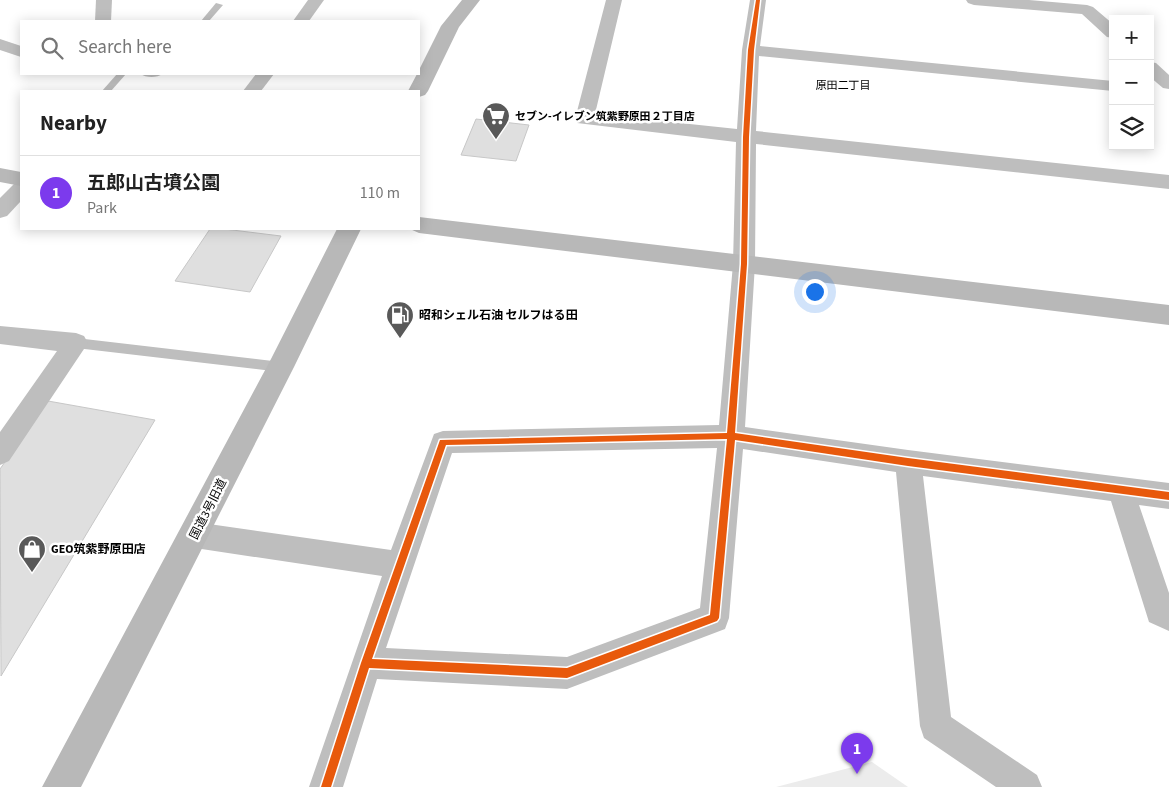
<!DOCTYPE html>
<html lang="en">
<head>
<meta charset="utf-8">
<style>
  body { margin:0; font-family:"Source Sans 3","Noto Sans JP",sans-serif; background:#f2f2f2; color:#222 }
  .controls { position:absolute; right:15px; top:15px; display:grid; overflow:hidden; border-radius:0px; box-shadow:0 2px 12px #0003 }
  .controls button { width:45px; height:45px; display:grid; place-items:center; padding:0; border:0; border-bottom:1px solid #e0e0e0; background:#fff; color:#222; font:25px sans-serif }
  .you { position:absolute; left:814px; top:291px; width:18px; height:18px; margin:-12px; border:4px solid #fff; border-radius:50%; background:#1a73e8; box-shadow:0 0 0 8px #1a73e833 }
  .badge { display:grid; place-items:center; width:32px; height:32px; border-radius:50%; background:#7c3aed; color:#fff; font-size:16px; font-weight:700 }
  .pin { position:absolute; translate:-50% -41px; filter:drop-shadow(0 1px 2px #0008) }
  .pin::after { content:''; position:absolute; top:26px; width:18px; height:15px; background:inherit; clip-path:polygon(0 0,100% 0,50% 100%) }
  .list { margin:0; padding:0; list-style:none }
  h2 { display:flex; justify-content:space-between; align-items:center; height:65px; margin:0; padding:0 20px; font-size:21px }
  h2 small { font-size:16px; font-weight:400; color:#767676 }
  .list li { display:grid; grid-template-columns:32px 1fr auto; gap:15px; align-items:center; box-sizing:border-box; height:75px; padding:0 20px; border-top:1px solid #e0e0e0 }
  .list b { display:block; font-size:19px; white-space:nowrap }
  .list p { margin:0; font-size:16px; white-space:nowrap; color:#767676 }
  .list em { font-size:16px; font-style:normal; color:#767676 }
  .icon { flex:none; width:28px; height:28px; fill:none; stroke:currentColor; stroke-width:2; stroke-linecap:round; stroke-linejoin:round }
  .map { position:relative; flex:none; width:1169px; height:787px; overflow:hidden }
  .search { position:absolute; background:#fff; box-shadow:0 2px 12px #0003; left:20px; top:20px; width:400px; height:55px; display:flex; align-items:center; gap:12px; box-sizing:border-box; padding:0 18px; border-radius:0px; color:#767676; font-size:19px }
  .panel { position:absolute; background:#fff; box-shadow:0 2px 12px #0003; left:20px; top:90px; width:400px; height:140px; border-radius:0px }
  .map>svg:first-child { display:block }
  .green { fill:#ececec }
  .building { fill:#dfdfdf; stroke:#c7c7c7 }
  .lines { fill:none; stroke-linecap:round; stroke-linejoin:round }
  .lane { fill:#bebebe; fill-rule:evenodd }
  .street { fill:#bebebe; fill-rule:evenodd }
  .secondary { fill:#b8b8b8; fill-rule:evenodd }
  .cycleway-casing { stroke:#fff; stroke-width:3 }
  .cycleway { fill:#e8590c; fill-rule:evenodd }
  .labels { text-anchor:middle; stroke-width:5; stroke-linejoin:round; paint-order:stroke }
  .far-neighbourhood-label { font-size:11px; fill:#000; stroke:#fff }
  .far-poi-label { font-size:11px; font-weight:bold; fill:#000; stroke:#fff; text-anchor:start }
  .poi-label { font-size:12px; font-weight:bold; fill:#000; stroke:#fff; text-anchor:start }
  .street-label { font-size:12px; fill:#000; stroke:#fff }
</style>
</head>
<body>
<div class="map">
<svg width="1169" height="787" viewBox="0 0 1169 787">
  <rect width="100%" height="100%" fill="#fff"/>
  <polygon class="green" points="872,762 908,787 776,787"/>
  <g class="building">
    <polygon points="476,119 529,125 516,161 461,155"/>
    <polygon points="210,229 224,229 281,236 250,292 175,281"/>
    <polygon points="48,401 155,420 1,676 0,469"/>
  </g>
  <g class="lines">
    <g class="lane">
      <polygon points="216,3 223,5 209,21 201,21"/>
      <polygon points="117,74 126,74 111,91 102,91"/>
      <path d="M141,74H162C158,78 145,78 141,74Z"/>
      <polygon points="76,338 281,362 285,363 287,367 285,371 281,372 76,348 72,346 70,343 72,340"/>
    </g>
    <g class="street">
      <polygon points="96,0 112,0 111,21 95,21"/>
      <polygon points="308,0 324,0 309,21 293,21"/>
      <path d="M606,0H622L595,114L737,129L742,50L750,0H766L760,46L1113,81V91L759,56L756,131L1169,175V189L756,144L755,264L745,427L908,450L1169,483V509L1139,505L1169,593V631L1149,622L1111,501L923,476L951,717L1037,775L1042,787H996L924,738L920,726L896,472L743,449L729,618L725,629L567,689L377,679L343,787H309L382,576L195,548L185,544L181,535L185,526L195,522L391,550L434,434L443,431L719,425L733,264L736,142L577,123L575,119ZM717,448L700,608L567,657L386,648L452,453Z"/>
      <polygon points="966,0 1029,0 1087,5 1093,7 1113,24 1113,38 1107,37 1082,14 974,5 968,3"/>
      <polygon points="0,39 21,46 21,57 0,50"/>
      <polygon points="1150,62 1156,63 1169,75 1169,89 1163,88 1150,77"/>
      <polygon points="256,74 274,74 261,91 243,91"/>
      <polygon points="21,182 21,201 7,216 0,218 0,198 14,184"/>
      <polygon points="0,326 76,333 84,336 88,343 9,461 0,465 0,432 57,351 0,344"/>
    </g>
    <g class="secondary">
      <polygon points="462,0 480,0 459,27 428,91 425,95 419,97 419,91 408,91 417,74 419,74 419,70 441,26"/>
      <polygon points="0,168 21,172 21,186 0,182"/>
      <polygon points="419,217 1169,305 1169,325 419,233 410,229 419,229"/>
      <polygon points="337,229 361,229 294,367 81,787 42,787 271,359"/>
    </g>
    <g class="cycleway-casing">
      <path id="cycleway" d="M756,0H760L754,50L749,137L747,264L735,433L908,458L1169,492V500L908,466L735,440L719,618L717,621L567,678L369,668L331,787H321L361,663L440,440L727,433L741,264L743,137L748,50ZM727,439L710,615L567,668L372,659L446,445Z"/>
    </g>
    <use href="#cycleway" class="cycleway"/>
  </g>
  <defs>
    <g id="supermarket-pin" transform="scale(1.4375)"><path d="M0 17L-7.5 6A9.5 9.5 0 1 1 7.5 6Z" fill="#595959" stroke="#fff"/><path d="M-6-5.5h2.5l.6 2H6L4.5 2H-2.5L-4.4-4H-6ZM-1.5 3.2a1.3 1.3 0 1 0 .1 0ZM3 3.2a1.3 1.3 0 1 0 .1 0Z" fill="#fff"/></g>
    <g id="fuel-pin" transform="scale(1.4375)"><path d="M0 17L-7.5 6A9.5 9.5 0 1 1 7.5 6Z" fill="#595959" stroke="#fff"/><path d="M-5.5-6h7V0h2V4h1.3V-2.5L3-4.5l.8-.8L6-3V5H2.5V1h-1V6h-7ZM-4.2-4.7v3.2H.2V-4.7Z" fill="#fff"/></g>
    <g id="shop-pin" transform="scale(1.4375)"><path d="M0 17L-7.5 6A9.5 9.5 0 1 1 7.5 6Z" fill="#595959" stroke="#fff"/><path d="M-5-2.5h2.3a2.7 3.5 0 0 1 5.4 0H5L5.5 6h-11ZM-1.5-2.5h3a1.5 2.3 0 0 0-3 0Z" fill="#fff"/></g>
  </defs>
  <g fill-rule="evenodd">
    <use href="#supermarket-pin" x="496" y="116"/>
    <use href="#fuel-pin" x="400" y="315"/>
    <use href="#shop-pin" x="32" y="549"/>
  </g>
  <g class="labels">
    <g class="far-neighbourhood-label">
      <text x="843" y="89">原田二丁目</text>
    </g>
    <g class="far-poi-label">
      <text x="515" y="120">セブン-イレブン筑紫野原田２丁目店</text>
    </g>
    <g class="poi-label">
      <text x="419" y="319">昭和シェル石油 セルフはる田</text>
      <text x="51" y="553">GEO筑紫野原田店</text>
    </g>
    <g class="street-label">
      <text transform="translate(208 509) rotate(-63)" y="4">国道3号旧道</text>
    </g>
  </g>
</svg>
<div class="controls">
<button>+</button>
<button>−</button>
<button><svg class="icon" aria-label="layers" viewBox="0 0 24 24"><path d="M12 4l9 5-9 5-9-5zM3 14l9 5 9-5"/></svg></button>
</div>
<div class="you"></div>
<div class="pin badge" style="left:857px;top:774px">1</div>
<div class="search"><svg class="icon" aria-label="search" viewBox="0 0 24 24"><circle cx="10" cy="10" r="6"/><path d="M15 15l6 6"/></svg>Search here</div>
<section class="panel">
<h2>Nearby<small></small></h2>
<ul class="list">
<li><span class="badge">1</span><div><b>五郎山古墳公園</b><p>Park</p></div><em>110 m</em></li>
</ul>
</section>
</div>
</body>
</html>
